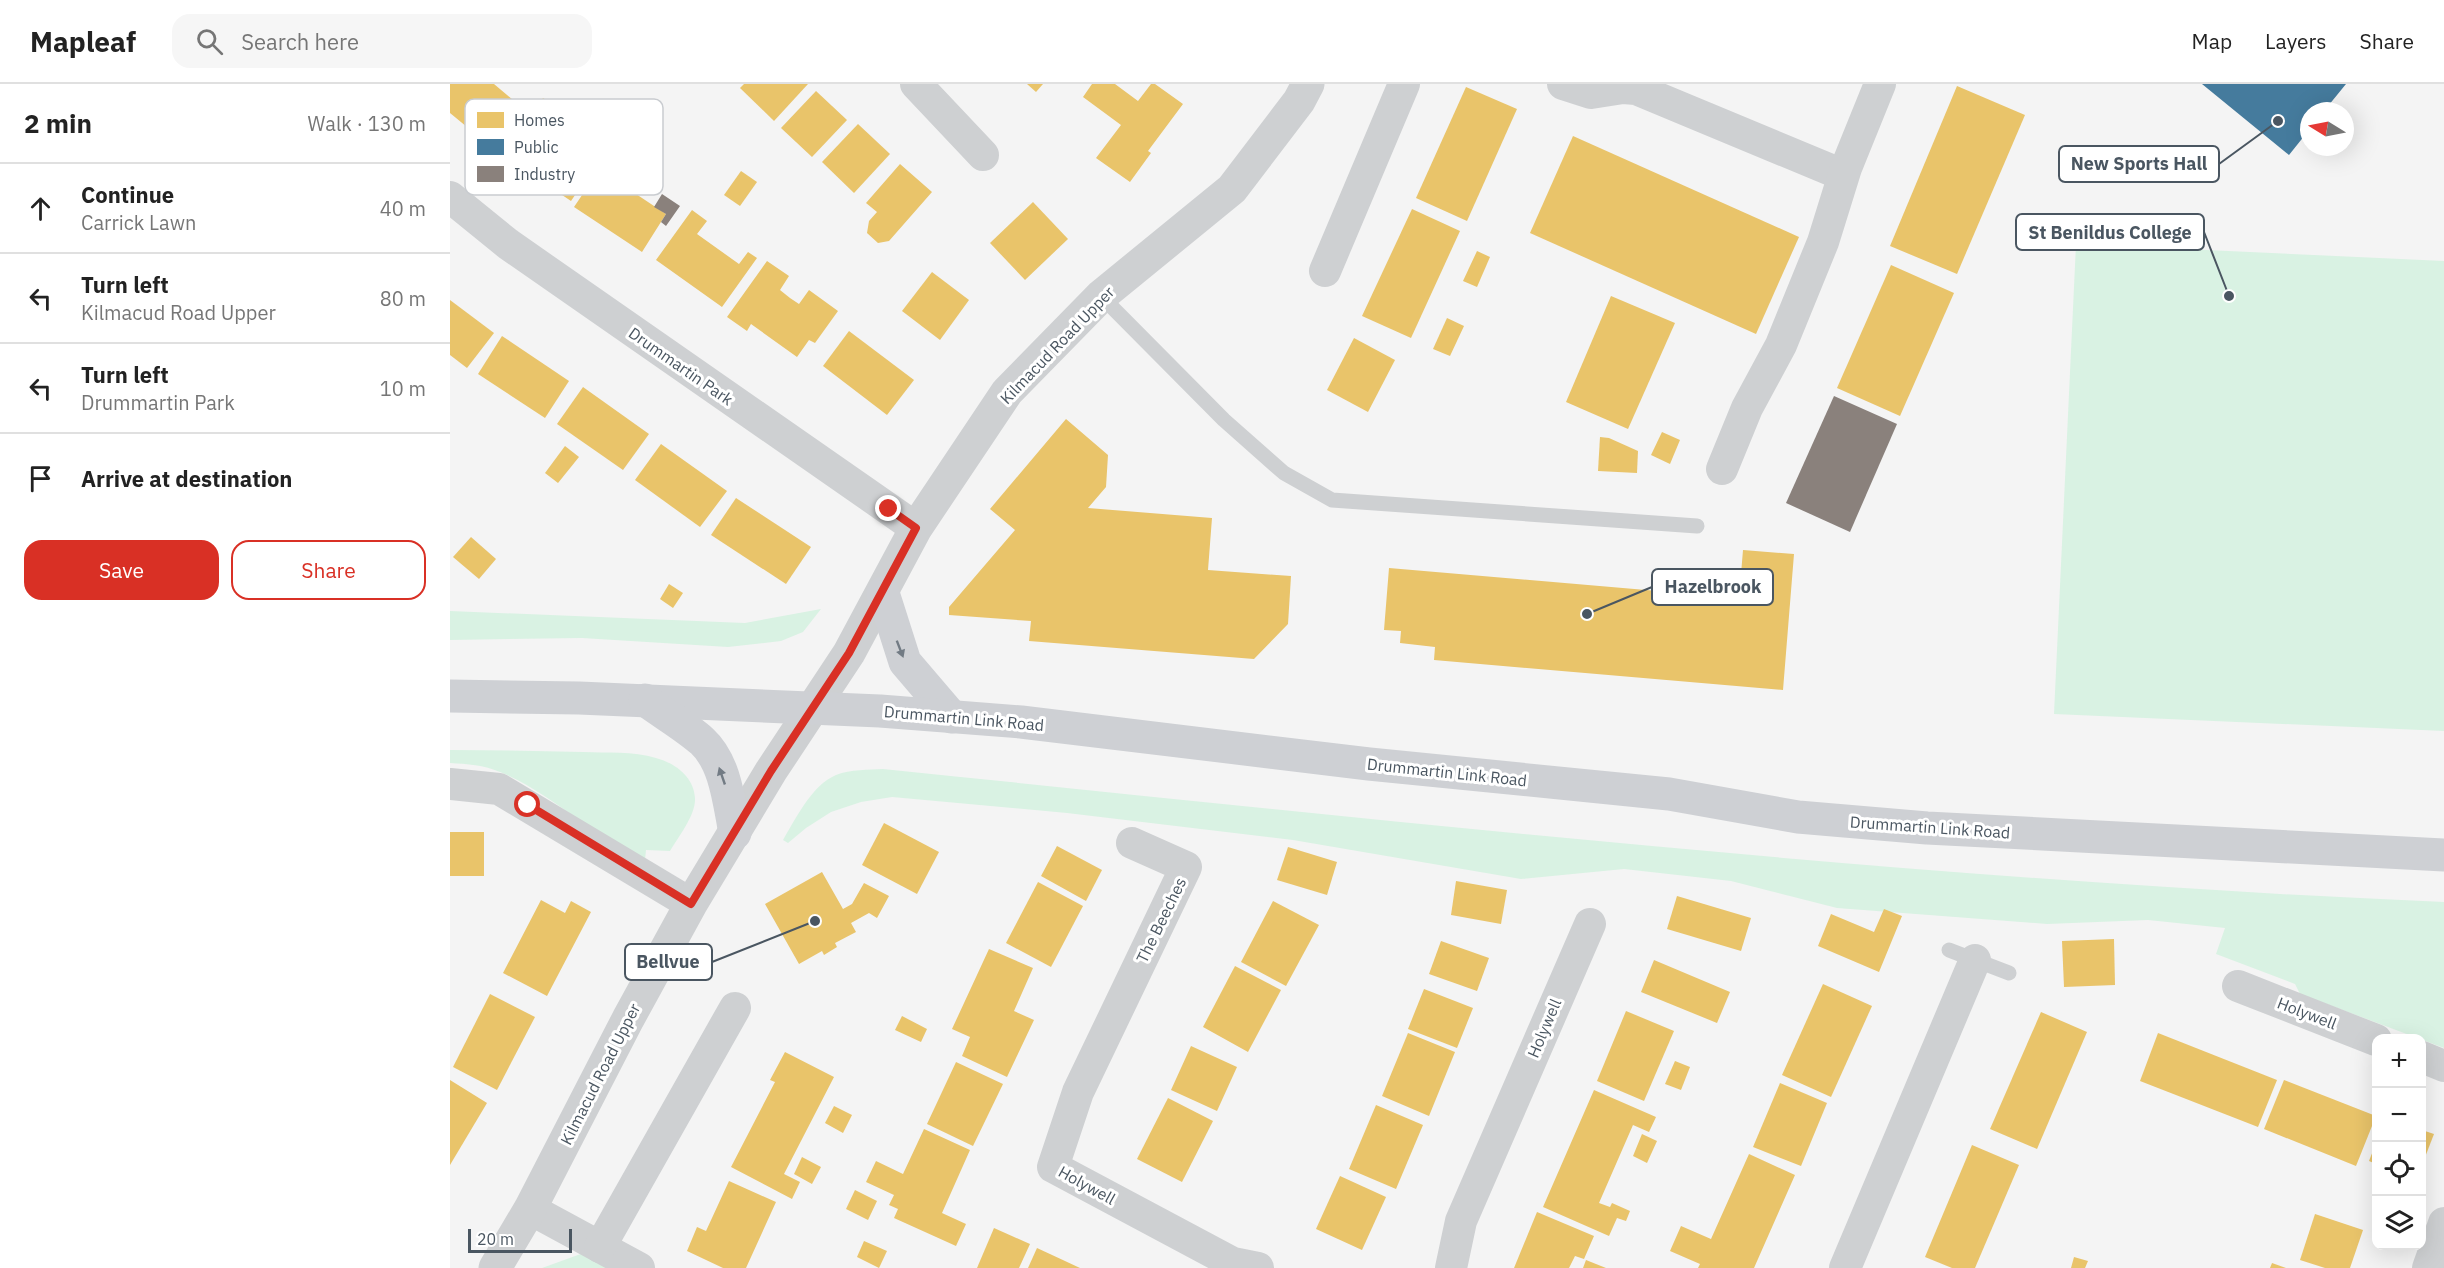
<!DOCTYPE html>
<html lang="en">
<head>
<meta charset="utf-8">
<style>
  body { margin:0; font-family:"IBM Plex Sans",sans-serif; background:#f6f6f6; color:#222 }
  .controls { position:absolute; right:18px; bottom:18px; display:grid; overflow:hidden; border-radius:12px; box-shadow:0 6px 24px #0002 }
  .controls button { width:54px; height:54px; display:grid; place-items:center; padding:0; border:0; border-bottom:2px solid #e0e0e0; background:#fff; color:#222; font:30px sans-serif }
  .compass { position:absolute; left:1850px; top:18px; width:54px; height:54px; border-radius:50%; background:#fff; box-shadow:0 6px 24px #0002; rotate:280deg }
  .scale { position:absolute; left:18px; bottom:15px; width:104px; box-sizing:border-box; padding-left:6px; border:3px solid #4a5661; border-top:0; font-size:16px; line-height:21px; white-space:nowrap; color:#4a5661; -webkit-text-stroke:4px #fff; paint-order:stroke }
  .stop { position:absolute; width:18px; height:18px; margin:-14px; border:4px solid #d93025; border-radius:50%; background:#fff }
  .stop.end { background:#d93025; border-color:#fff; box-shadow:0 2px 6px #0008 }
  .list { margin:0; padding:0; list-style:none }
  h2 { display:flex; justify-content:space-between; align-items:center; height:78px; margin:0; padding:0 24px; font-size:26px }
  h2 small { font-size:20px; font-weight:400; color:#767676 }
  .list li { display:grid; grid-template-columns:39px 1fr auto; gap:18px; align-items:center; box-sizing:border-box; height:90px; padding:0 24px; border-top:2px solid #e0e0e0 }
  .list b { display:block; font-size:22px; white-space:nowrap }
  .list p { margin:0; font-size:20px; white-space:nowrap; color:#767676 }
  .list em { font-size:20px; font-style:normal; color:#767676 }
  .actions { display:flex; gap:12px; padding:18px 24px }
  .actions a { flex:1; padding:14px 0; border:2px solid #d93025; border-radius:18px; text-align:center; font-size:21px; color:#d93025 }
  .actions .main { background:#d93025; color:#fff }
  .icon { flex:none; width:33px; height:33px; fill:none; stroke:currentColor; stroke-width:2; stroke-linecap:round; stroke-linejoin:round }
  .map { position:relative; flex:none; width:1994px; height:1184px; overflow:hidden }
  header { display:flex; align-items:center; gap:36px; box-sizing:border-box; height:84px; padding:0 30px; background:#fff; border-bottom:2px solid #e0e0e0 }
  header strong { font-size:28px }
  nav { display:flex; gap:33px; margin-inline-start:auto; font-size:21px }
  .search { width:420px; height:54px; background:#f6f6f6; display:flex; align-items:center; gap:15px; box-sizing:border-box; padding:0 21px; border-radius:18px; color:#767676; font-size:22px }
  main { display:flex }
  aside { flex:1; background:#fff }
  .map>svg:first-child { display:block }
  .green { fill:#d9f2e3 }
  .homes { fill:#e9c46a }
  .public { fill:#457b9d }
  .industry { fill:#8a817c }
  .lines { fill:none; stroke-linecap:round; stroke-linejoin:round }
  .service { stroke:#ced0d2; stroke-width:15 }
  .minor { stroke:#ced0d2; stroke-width:32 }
  .tertiary { stroke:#ced0d2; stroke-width:33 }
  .secondary { stroke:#ced0d4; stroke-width:33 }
  .oneway { fill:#727b84 }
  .route { stroke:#d93025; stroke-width:8 }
  .labels { text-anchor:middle; stroke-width:6; stroke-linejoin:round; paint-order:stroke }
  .street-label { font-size:16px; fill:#4a5661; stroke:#fff }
  .key { fill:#fff; stroke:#c9ccd0; stroke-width:1.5 }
  .key-label { font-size:16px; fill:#4a5661 }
  .leader { fill:none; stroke:#4a5661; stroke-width:2 }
  .callout-dot { fill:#4a5661; stroke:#fff; stroke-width:2 }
  .callout { fill:#fff; stroke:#4a5661; stroke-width:2 }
  .callout-label { font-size:18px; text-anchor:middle; font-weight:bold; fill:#4a5661 }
</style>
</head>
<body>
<header>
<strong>Mapleaf</strong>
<div class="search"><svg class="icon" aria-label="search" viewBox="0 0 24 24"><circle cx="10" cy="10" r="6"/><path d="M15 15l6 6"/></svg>Search here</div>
<nav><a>Map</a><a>Layers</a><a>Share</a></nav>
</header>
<main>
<aside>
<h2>2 min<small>Walk · 130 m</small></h2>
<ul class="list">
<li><svg class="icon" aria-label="ahead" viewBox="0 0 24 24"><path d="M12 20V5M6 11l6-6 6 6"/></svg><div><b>Continue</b><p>Carrick Lawn</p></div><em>40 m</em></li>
<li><svg class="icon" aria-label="left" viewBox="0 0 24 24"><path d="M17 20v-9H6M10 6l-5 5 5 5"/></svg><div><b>Turn left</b><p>Kilmacud Road Upper</p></div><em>80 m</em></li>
<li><svg class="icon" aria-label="left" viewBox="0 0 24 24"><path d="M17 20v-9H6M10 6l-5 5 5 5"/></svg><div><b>Turn left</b><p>Drummartin Park</p></div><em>10 m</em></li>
<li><svg class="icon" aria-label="arrive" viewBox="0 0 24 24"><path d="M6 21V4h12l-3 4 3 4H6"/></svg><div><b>Arrive at destination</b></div></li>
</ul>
<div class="actions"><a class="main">Save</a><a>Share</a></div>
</aside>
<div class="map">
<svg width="1994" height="1184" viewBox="0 0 1994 1184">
  <rect width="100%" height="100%" fill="#f4f4f4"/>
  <g class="green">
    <polygon points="1626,160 1994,177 1994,647 1604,630"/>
    <polygon points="371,525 353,548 331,557 278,563 132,554 0,556 0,527 295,539"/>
    <path d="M0,666C44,666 89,667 133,668C157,669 183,667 206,674C225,679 244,693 245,714C246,731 228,753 220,767L196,766L195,776C143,753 102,709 50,688C34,681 17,680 0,679Z"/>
    <path d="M433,685C953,738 1472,796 1994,818V964L1850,910L1845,900L1766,870L1775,844L1698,836L1597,840L1387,824L1281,797L1174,785L1071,795L843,756L617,729L442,713L411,718L381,728L356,744L338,759L333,756C346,734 362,701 386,691C401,685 418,686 433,685Z"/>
    <polygon points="150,1163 189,1184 92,1184"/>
  </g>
  <g class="homes">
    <polygon points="0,0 44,0 75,26 60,44 51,37 34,57 0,29"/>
    <polygon points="294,0 358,0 324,37 290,4"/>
    <polygon points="577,0 593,0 586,8"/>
    <polygon points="642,0 665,0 688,17 701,0 705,0 733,20 698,67 701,69 680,98 646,74 671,41 633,13"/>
    <polygon points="1507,2 1575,31 1507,190 1440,162"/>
    <polygon points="1016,3 1067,25 1017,137 966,114"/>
    <polygon points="366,7 397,36 362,73 331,44"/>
    <polygon points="93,14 109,25 95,46 146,80 121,117 54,72"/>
    <polygon points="408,40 440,70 404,109 372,78"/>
    <polygon points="1123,52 1349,153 1306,250 1080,149"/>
    <polygon points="173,71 197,87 183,108 216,130 192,168 124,123 149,86 159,92"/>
    <polygon points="450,80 482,108 439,157 428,159 417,149 419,137 427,128 416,119"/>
    <polygon points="291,87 307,98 290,122 274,111"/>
    <polygon points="583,118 618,155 575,196 540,159"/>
    <polygon points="962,125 1010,147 961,254 912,232"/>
    <polygon points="242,126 257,137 247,150 289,180 298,168 307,174 272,223 206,176"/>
    <polygon points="1027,167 1040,173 1027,203 1013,197"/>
    <polygon points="317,177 339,192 330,206 340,214 349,220 359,206 388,227 365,259 359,256 347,273 301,240 297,247 277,233"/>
    <polygon points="1441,181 1504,209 1450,332 1387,304"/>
    <polygon points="482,188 519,216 490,256 452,227"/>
    <polygon points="1161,212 1225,239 1178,345 1116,318"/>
    <polygon points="0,216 44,249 17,284 0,271"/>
    <polygon points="997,234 1014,242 1000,272 983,265"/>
    <polygon points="399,247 464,296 437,331 373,282"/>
    <polygon points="52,252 119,297 95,334 28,290"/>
    <polygon points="904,254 945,276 918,328 877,306"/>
    <polygon points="133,303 199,350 173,386 107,340"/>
    <polygon points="616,335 658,371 656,403 638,424 762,434 758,486 841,492 838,540 804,575 579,557 581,537 499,531 499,523 565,446 540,425"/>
    <polygon points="1212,348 1230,356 1220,380 1201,371"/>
    <polygon points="1150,353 1159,354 1188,367 1187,389 1148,387"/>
    <polygon points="211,360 277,407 250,443 185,396"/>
    <polygon points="115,362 129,373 108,399 95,389"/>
    <polygon points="286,414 361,463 336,500 261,451"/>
    <polygon points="21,453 46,475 29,495 3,473"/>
    <polygon points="1293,466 1344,470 1333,606 984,576 985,563 950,559 951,547 934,546 939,484 1289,514"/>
    <polygon points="219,500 233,509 223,524 210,515"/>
    <polygon points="434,739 489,768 467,810 412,781"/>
    <rect x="0" y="748" width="34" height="44"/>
    <polygon points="607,762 652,786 636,817 591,792"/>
    <polygon points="838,763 887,778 877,811 827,796"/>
    <polygon points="372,788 393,825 402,820 414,799 439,812 427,834 419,829 401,839 406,848 385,859 387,863 374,871 372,867 349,880 315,820"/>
    <polygon points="1006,797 1057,806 1051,840 1001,831"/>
    <polygon points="588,798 633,822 601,883 556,859"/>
    <polygon points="1227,812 1301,834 1291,867 1217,845"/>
    <polygon points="91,816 115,829 121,817 141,828 97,912 53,889"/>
    <polygon points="823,817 869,841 836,902 791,878"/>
    <polygon points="1434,825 1452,832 1429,888 1368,862 1381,830 1424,848"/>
    <polygon points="1664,855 1665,901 1614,903 1612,857"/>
    <polygon points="991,857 1039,874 1027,907 979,890"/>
    <polygon points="539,865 583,884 564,927 584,936 557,993 512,972 520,953 502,945"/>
    <polygon points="1204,876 1280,908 1267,939 1191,908"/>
    <polygon points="785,882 831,906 798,968 753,943"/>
    <polygon points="1373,900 1422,922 1381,1013 1332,991"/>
    <polygon points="974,905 1023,924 1007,964 958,945"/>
    <polygon points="40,910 85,933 47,1006 3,983"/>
    <polygon points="1176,927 1224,947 1194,1017 1147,997"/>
    <polygon points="1591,928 1637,948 1587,1065 1540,1045"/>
    <polygon points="452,932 477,945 471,958 445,946"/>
    <polygon points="958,949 1005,968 979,1032 932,1012"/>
    <polygon points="1708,949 1827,996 1808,1043 1690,997"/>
    <polygon points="741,962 787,983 767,1027 721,1006"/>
    <polygon points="335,968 384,993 334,1090 350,1098 342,1115 281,1083 325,998 320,996"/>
    <polygon points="1225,977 1240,983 1231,1006 1215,1000"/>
    <polygon points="506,978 553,1000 523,1062 477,1040"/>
    <polygon points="0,996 37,1019 0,1081"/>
    <polygon points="1834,996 1926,1032 1906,1082 1814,1045"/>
    <polygon points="1330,999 1377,1019 1351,1082 1303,1063"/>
    <polygon points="1144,1006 1206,1033 1199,1048 1183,1041 1149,1119 1160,1123 1162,1119 1180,1127 1176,1137 1167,1134 1159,1152 1093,1123"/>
    <polygon points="718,1014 763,1037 732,1098 687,1075"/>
    <polygon points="926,1021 973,1041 946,1105 899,1085"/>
    <polygon points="384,1022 402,1031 393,1049 375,1039"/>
    <polygon points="474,1045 520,1066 492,1129 516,1140 506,1162 444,1134 448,1125 439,1121 444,1111 416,1098 426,1077 453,1090"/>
    <polygon points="1972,1046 1984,1050 1972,1081"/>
    <polygon points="1192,1050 1207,1057 1197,1079 1183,1072"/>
    <polygon points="1926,1059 1926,1080 1919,1077"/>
    <polygon points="1522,1061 1569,1081 1525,1184 1502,1184 1475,1173"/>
    <polygon points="1299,1070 1345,1091 1304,1184 1248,1184 1250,1180 1220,1167 1231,1142 1261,1155"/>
    <polygon points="352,1073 371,1083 362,1100 344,1090"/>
    <polygon points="890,1092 936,1113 912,1166 866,1145"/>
    <polygon points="279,1097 326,1118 296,1184 273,1184 237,1167 247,1143 256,1147"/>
    <polygon points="405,1106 427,1117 418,1136 396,1125"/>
    <polygon points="1087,1128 1144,1152 1134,1175 1125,1172 1119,1184 1064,1184"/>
    <polygon points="1865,1130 1913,1146 1900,1184 1875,1184 1850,1176"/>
    <polygon points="544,1144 580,1160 569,1184 527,1184"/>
    <polygon points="414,1157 437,1167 429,1184 407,1173"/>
    <polygon points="587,1164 615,1177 630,1184 578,1184"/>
    <polygon points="1624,1173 1638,1177 1635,1184 1621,1184"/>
    <polygon points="1136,1176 1156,1184 1133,1184"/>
    <polygon points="1822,1179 1836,1184 1820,1184"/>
  </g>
  <polygon class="public" points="1752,0 1896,0 1874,27 1859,27 1859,46 1839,71"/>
  <g class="industry">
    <polygon points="212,110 230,122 216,142 211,138 216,130 204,123"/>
    <polygon points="1384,312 1447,340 1400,448 1336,419"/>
  </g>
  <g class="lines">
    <g class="service">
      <polyline points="651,212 774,336 834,389 882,416 1247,442"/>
      <polyline points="1499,866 1559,889"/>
    </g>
    <g class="minor">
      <polyline points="466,0 533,71"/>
      <polyline points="1113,0 1141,9 1173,4 1186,5 1393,91"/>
      <polyline points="0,113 58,160 466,444"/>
      <polyline points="875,187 954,0"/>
      <polyline points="1272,385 1297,324 1331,261 1373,158 1396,84 1430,0"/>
      <polyline points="0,700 49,705 241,820"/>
      <polyline points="682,759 736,783 628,1008 603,1083 783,1179 808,1184"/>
      <polyline points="1788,902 1926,956"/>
      <polyline points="1972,973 1994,982"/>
      <polyline points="80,1125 189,1184"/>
      <polyline points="150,1163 285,924"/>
      <polyline points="1001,1184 1011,1137 1140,840"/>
      <polyline points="1395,1184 1525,876"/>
      <polyline points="1978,1184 1994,1139"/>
    </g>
    <polyline class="tertiary" points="45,1184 80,1125 178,935 241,820 321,687 399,569 466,444 557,308 651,212 782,105 849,17 858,0"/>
    <g class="secondary">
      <polyline points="433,509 455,578 502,633"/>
      <polyline points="0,612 129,614 430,627 571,638 919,680 1219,710 1348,733 1477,744 1994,771"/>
      <path d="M195,616C214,630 235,642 252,657C276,679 279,719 285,749"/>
    </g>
  </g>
  <defs><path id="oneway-solid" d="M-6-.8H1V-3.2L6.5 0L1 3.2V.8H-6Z" transform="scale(1.5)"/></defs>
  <g class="oneway">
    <use href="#oneway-solid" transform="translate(450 565) rotate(69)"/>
    <use href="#oneway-solid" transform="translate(272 692) rotate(-109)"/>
  </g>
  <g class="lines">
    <polyline class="route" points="78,721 241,820 321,687 399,569 466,444 439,425"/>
  </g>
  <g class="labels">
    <g class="street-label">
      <text transform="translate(607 261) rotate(-46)" y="6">Kilmacud Road Upper</text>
      <text transform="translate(231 282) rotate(35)" y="6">Drummartin Park</text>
      <text transform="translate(514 634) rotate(5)" y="6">Drummartin Link Road</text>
      <text transform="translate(997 688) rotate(6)" y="6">Drummartin Link Road</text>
      <text transform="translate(1480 743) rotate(4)" y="6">Drummartin Link Road</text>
      <text transform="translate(711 836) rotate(-64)" y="6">The Beeches</text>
      <text transform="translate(1857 929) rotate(21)" y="6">Holywell</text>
      <text transform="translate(1094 944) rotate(-67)" y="6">Holywell</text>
      <text transform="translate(150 990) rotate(-63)" y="6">Kilmacud Road Upper</text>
      <text transform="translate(637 1101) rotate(29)" y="6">Holywell</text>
    </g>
  </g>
  <rect x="15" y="15" width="198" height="96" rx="9" class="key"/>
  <rect x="27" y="28" width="27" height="16" fill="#e9c46a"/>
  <rect x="27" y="55" width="27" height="16" fill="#457b9d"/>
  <rect x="27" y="82" width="27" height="16" fill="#8a817c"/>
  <g class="key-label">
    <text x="64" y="42">Homes</text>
    <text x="64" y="69">Public</text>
    <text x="64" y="96">Industry</text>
  </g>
  <path class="leader" d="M1828 37L1769 80M1779 212L1754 148M1137 530L1202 503M365 837L262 878"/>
  <g class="callout-dot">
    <circle cx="1828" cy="37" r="6"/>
    <circle cx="1779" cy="212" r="6"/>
    <circle cx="1137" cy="530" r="6"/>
    <circle cx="365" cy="837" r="6"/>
  </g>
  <g class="callout">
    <rect x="1609" y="62" width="160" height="36" rx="6"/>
    <rect x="1566" y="130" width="188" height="36" rx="6"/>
    <rect x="1202" y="485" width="121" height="36" rx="6"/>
    <rect x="175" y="860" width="87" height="36" rx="6"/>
  </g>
  <g class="callout-label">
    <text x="1689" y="86">New Sports Hall</text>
    <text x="1660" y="155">St Benildus College</text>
    <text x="1263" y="509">Hazelbrook</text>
    <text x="218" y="884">Bellvue</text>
  </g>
</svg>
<div class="controls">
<button>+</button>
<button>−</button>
<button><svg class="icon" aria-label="locate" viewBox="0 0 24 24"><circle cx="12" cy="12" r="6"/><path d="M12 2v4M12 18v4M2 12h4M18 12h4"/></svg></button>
<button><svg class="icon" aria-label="layers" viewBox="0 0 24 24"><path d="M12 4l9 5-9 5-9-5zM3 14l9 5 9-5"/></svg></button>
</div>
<svg class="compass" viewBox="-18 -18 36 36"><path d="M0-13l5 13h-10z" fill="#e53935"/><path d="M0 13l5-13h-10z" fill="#767676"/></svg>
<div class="scale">20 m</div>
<div class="stop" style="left:78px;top:721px"></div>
<div class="stop end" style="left:439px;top:425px"></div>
</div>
</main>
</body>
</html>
